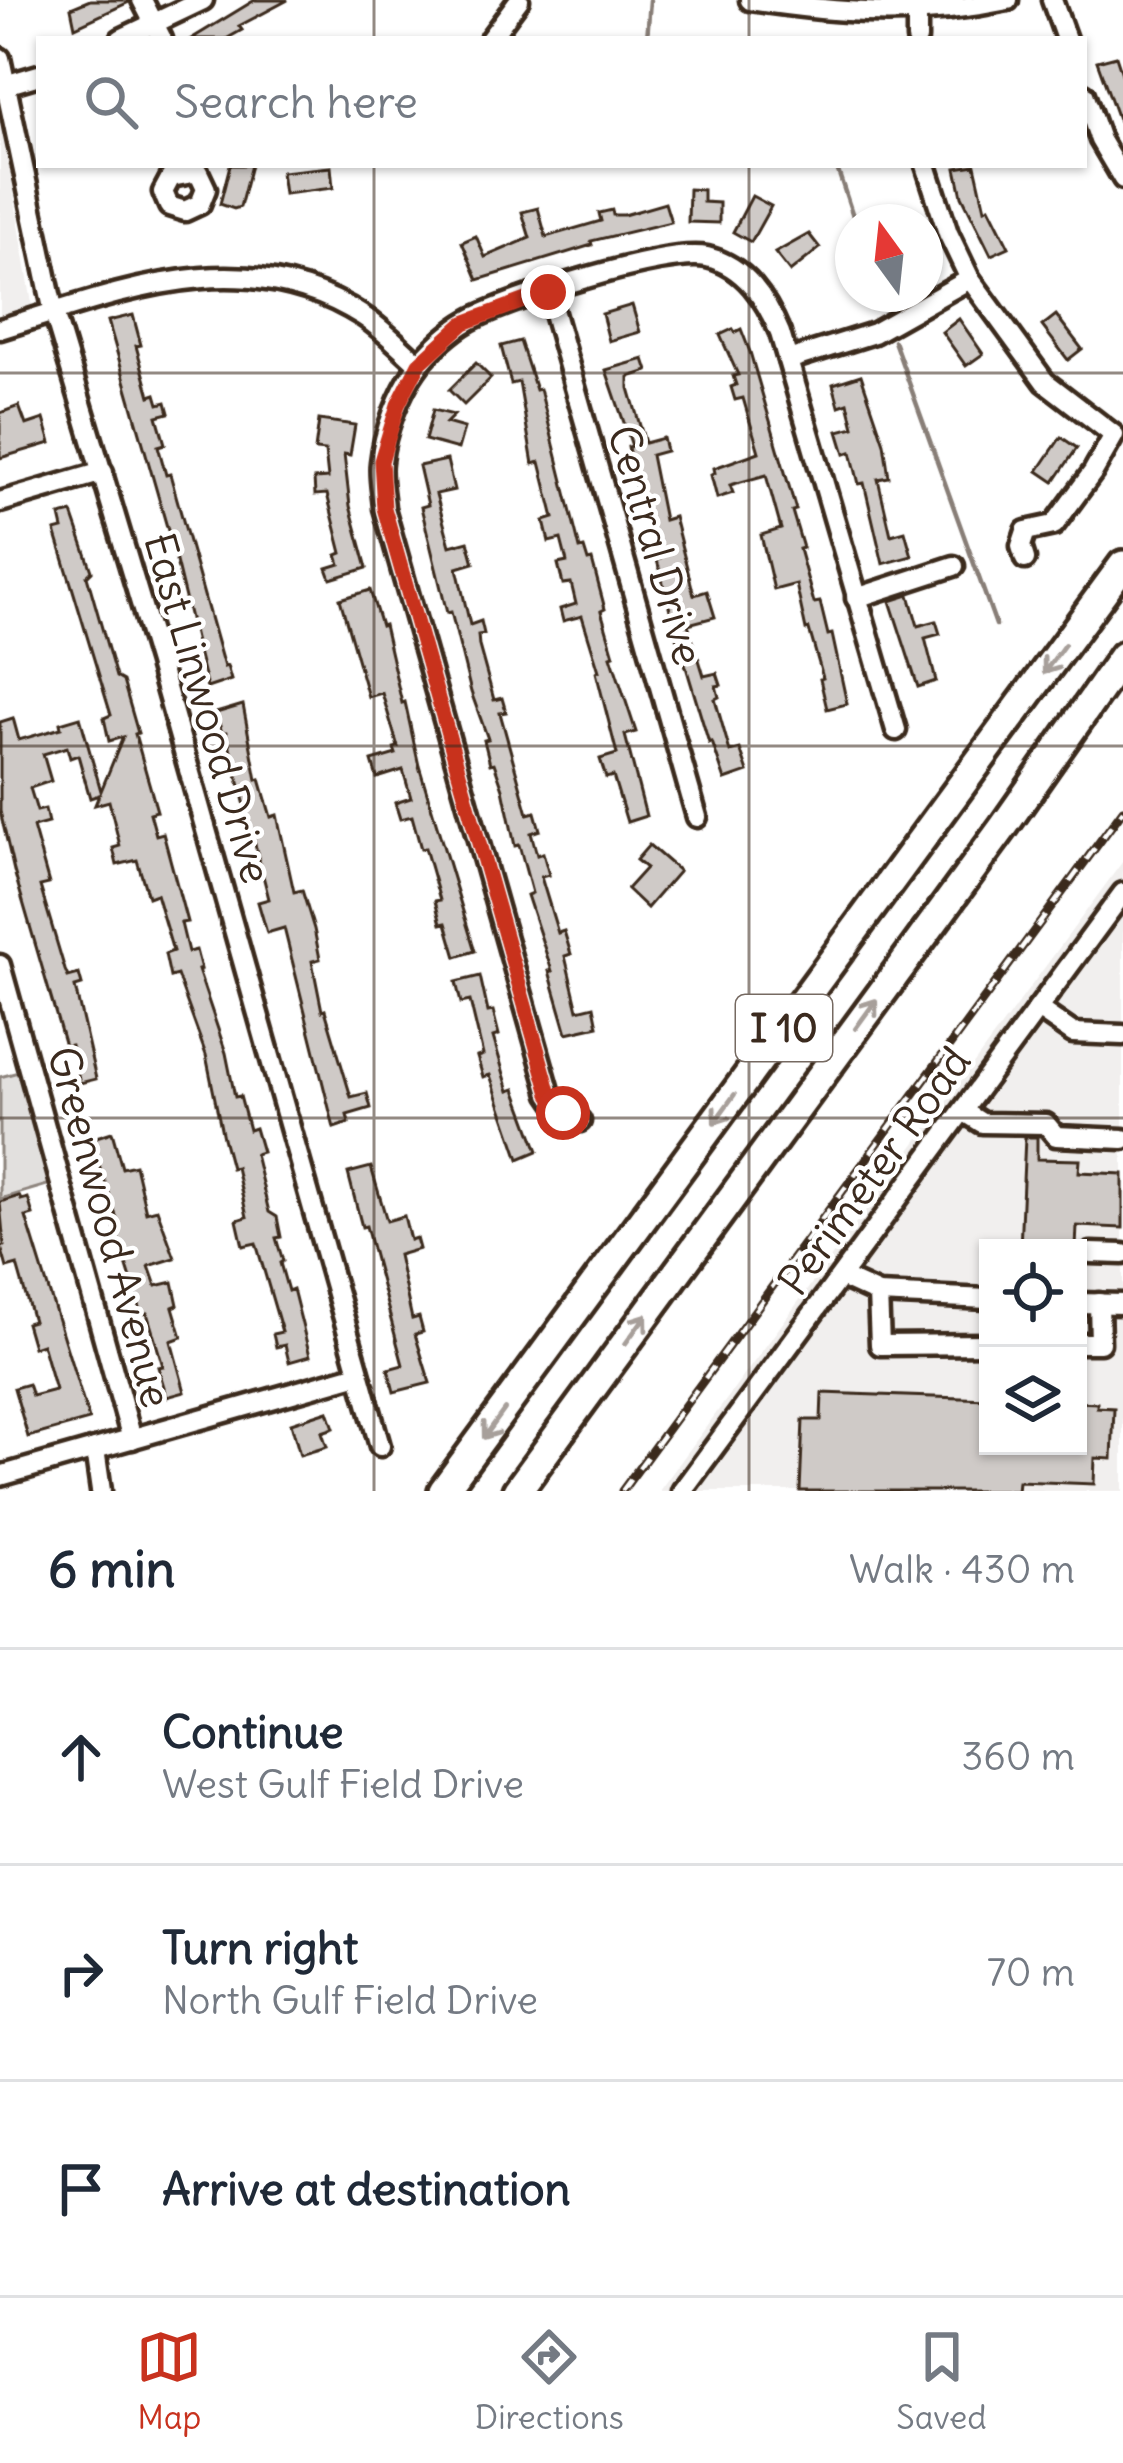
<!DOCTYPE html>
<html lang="en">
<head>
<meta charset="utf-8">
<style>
  body { margin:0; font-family:Delius,sans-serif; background:#f2f2f3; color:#1f2937 }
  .controls { position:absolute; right:36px; bottom:36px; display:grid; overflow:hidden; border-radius:0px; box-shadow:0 3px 9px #0004 }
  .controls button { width:108px; height:108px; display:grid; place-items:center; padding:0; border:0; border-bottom:3px solid #e0e1e3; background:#fff; color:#1f2937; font:60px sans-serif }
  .compass { position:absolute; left:835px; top:204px; width:108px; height:108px; border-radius:50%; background:#fff; box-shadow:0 3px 9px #0004; rotate:345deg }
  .stop { position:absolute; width:36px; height:36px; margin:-27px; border:9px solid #c8321e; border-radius:50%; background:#fff }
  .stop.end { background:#c8321e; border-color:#fff; box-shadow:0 3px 12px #0008 }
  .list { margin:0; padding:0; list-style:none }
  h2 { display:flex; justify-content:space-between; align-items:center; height:156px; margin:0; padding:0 48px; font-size:51px }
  h2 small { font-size:39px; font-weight:400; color:#747a83 }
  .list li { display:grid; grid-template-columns:78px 1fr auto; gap:36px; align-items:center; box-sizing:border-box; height:216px; padding:0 48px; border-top:3px solid #e0e1e3 }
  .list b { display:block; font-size:45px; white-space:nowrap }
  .list p { margin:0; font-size:39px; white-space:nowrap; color:#747a83 }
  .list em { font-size:39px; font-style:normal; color:#747a83 }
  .icon { flex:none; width:66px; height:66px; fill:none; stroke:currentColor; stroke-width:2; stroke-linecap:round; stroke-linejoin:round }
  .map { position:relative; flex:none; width:1123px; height:1491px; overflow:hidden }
  .search { position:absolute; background:#fff; box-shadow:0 3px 9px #0004; left:36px; right:36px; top:36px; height:132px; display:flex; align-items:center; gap:30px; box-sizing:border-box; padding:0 42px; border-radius:0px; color:#747a83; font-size:45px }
  .sheet { height:804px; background:#fff }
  nav { display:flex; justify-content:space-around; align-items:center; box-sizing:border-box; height:168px; border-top:3px solid #e0e1e3; background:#fff; font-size:33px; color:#747a83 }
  nav a { display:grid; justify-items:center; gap:6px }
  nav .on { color:#c8321e }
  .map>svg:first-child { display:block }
  .built { fill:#f1efee; fill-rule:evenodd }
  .green { fill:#e2e0de; stroke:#8e857e; stroke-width:3 }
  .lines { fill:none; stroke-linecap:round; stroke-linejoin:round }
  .stream { stroke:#887e77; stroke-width:4.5 }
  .building { fill:#cfcac7; stroke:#3b2a1e; stroke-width:3 }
  .minor-casing { stroke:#3b2a1e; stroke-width:27 }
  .highway-casing { stroke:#3b2a1e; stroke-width:36 }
  .minor { stroke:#fff; stroke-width:18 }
  .highway { stroke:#fff; stroke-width:27 }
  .rail-casing { stroke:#3b2a1e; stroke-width:9 }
  .rail { stroke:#fff; stroke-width:4.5; stroke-dasharray:14; stroke-linecap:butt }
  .oneway { stroke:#a79f9a }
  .route { stroke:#c8321e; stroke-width:15 }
  .grid { fill:none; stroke:#3b2a1e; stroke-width:3; stroke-opacity:0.55 }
  .labels { text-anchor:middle; stroke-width:9; stroke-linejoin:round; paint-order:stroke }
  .shield { fill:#fff; stroke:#766a62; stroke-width:3 }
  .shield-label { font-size:39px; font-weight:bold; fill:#3b2a1e }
  .street-label { font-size:42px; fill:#3b2a1e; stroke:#fff }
</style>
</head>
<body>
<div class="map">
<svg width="1123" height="1491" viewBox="0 0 1123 1491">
  <rect width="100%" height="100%" fill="#fff"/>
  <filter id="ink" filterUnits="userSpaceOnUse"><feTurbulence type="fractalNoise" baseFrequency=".00833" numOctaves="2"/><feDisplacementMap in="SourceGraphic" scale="24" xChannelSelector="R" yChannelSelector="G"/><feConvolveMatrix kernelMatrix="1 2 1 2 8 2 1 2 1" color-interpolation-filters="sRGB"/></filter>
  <g filter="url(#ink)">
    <g class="built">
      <polygon points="0,109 33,310 0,320"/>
      <path d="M1123,861V1491H659ZM988,1248H1078V1446H988Z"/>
    </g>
    <polygon class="green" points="22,1071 54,1183 0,1199 0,1077"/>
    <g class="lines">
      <g class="stream">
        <polyline points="647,39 650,0"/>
        <polyline points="836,165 855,222"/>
        <polyline points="879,294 881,298"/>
        <polyline points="894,341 996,625"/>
      </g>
    </g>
    <g class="building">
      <polygon points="90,0 129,0 129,2 75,27 71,8"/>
      <polygon points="255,0 288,0 239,26 242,30 226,39 191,39"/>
      <polygon points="1116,56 1123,77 1122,130 1097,61"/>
      <polygon points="230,165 251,165 240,207 234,209 220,204"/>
      <polygon points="975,165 985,209 989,207 1009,247 991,255 962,196 956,168"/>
      <polygon points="331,167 333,188 284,194 281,172"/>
      <polygon points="689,189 703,190 703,202 719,203 719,223 688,222"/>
      <polygon points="752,196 771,206 751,242 733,232"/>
      <polygon points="665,203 671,222 591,241 592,245 478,280 462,242 476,236 485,257 530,238 522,212 538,208 546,237 601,221 599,213 612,210 613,215 624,215"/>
      <polygon points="809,234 820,248 790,272 775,253"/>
      <polygon points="632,305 640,332 609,341 602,314"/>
      <polygon points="133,315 141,345 136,346 150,396 156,394 159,404 166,402 169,413 157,416 165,444 158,446 166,475 170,474 224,667 227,666 231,680 207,688 171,541 108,321"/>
      <polygon points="1056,315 1082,349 1068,360 1042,326"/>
      <polygon points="959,319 983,354 966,366 942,332"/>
      <polygon points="733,329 735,332 741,329 750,352 796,510 792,511 803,548 799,549 814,603 820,602 828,635 832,634 847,704 827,709 820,679 823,678 809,629 806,630 796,584 774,590 761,535 781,529 766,475 730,485 733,493 717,498 711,475 715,473 714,468 759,452 743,398 735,400 731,387 736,385 733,376 738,375 720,335"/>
      <polygon points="520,341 536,390 540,389 580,549 584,548 588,561 592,560 605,609 601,611 614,655 611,656 636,732 625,735 646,816 627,822 613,776 606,778 600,759 617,754 596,672 599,671 582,616 563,621 560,609 576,604 571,583 563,584 558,564 567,562 561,539 549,542 544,521 554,518 540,462 533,464 519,382 511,384 501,346"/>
      <polygon points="644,359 648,371 629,377 629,388 645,443 663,438 666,451 651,455 664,520 674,517 694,595 707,591 715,617 688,624 704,676 717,673 721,685 716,686 719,697 715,699 730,752 740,749 748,772 725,780 712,742 709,743 677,637 657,560 660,559 634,481 628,447 632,446 606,370"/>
      <polygon points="476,363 491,378 464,405 449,390"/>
      <polygon points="861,375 884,443 889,477 878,479 891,535 905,531 912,556 883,564 864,483 859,484 851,452 845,454 838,431 854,427 848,403 839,406 833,384"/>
      <polygon points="19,406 26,425 44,419 51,443 0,458 0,413"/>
      <polygon points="433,410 454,415 446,423 464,428 458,449 425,440"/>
      <polygon points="319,420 355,425 350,455 344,454 350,506 367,568 331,579 327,568 340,564 337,555 342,553 327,494 315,495 314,479 328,478 325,451 315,450"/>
      <polygon points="1061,437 1077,448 1054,482 1038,471"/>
      <polygon points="447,460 454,490 436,494 450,546 468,541 474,563 457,568 470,625 481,621 484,634 478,635 479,646 494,700 502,698 506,712 500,713 528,814 535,812 540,830 531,833 537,855 543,853 549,875 541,877 558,933 564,931 571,954 565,956 578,1010 594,1006 598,1026 567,1033 549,971 552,971 527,895 532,893 519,845 515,846 503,789 494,763 490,764 484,740 488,739 471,692 451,612 447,613 421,507 428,505 419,466"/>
      <polygon points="72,513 92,571 87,576 116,677 123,681 138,733 135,734 157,811 150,813 156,835 163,833 187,922 181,923 188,952 196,950 201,969 198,970 226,1053 235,1097 240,1096 249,1130 255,1128 262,1152 255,1154 269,1212 277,1217 281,1237 276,1238 283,1261 280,1263 288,1291 293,1289 310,1356 289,1362 285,1345 276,1347 273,1334 282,1332 256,1243 243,1246 237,1220 247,1217 236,1167 231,1168 223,1138 206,1055 177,975 170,977 165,954 173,951 156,894 148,897 137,860 117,865 113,848 120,846 109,801 95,805 99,795 90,798 78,755 70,758 67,747 43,754 51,781 30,788 37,811 45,809 48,823 33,827 49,884 40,886 65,970 68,977 79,974 82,985 75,987 96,1079 80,1083 71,1045 65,1046 14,871 0,811 0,722 13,718 19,740 61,728 60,723 80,717 101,791 123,737 109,741 104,718 111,715 55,531 63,529 60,516"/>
      <polygon points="370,590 381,626 384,625 402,703 405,702 419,766 475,951 456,957 446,923 441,924 435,901 440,900 425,848 421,849 412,816 400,819 395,803 411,798 403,770 377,778 372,761 396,754 394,748 398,747 382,693 368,697 340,599"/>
      <polygon points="909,595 918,626 936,621 940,634 925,638 936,681 918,687 890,601"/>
      <polygon points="243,705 257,780 260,779 271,817 277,815 294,892 302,890 314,929 320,959 312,961 322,1011 325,1010 351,1097 367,1093 371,1108 347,1115 349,1123 334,1128 284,928 267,933 258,902 269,899 226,732 222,733 216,713"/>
      <polygon points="649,845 679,871 647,908 627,889 646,868 636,860"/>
      <polygon points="480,976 488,1012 493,1011 499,1035 493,1037 509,1091 515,1089 538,1151 519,1159 490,1075 483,1077 477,1057 483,1055 470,1001 461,1003 456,982"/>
      <polygon points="112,1132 122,1168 135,1165 146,1212 157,1209 175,1258 149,1266 156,1286 173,1282 178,1305 173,1307 182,1337 171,1341 185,1392 167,1397 158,1367 163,1366 147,1313 142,1314 114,1225 118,1223 111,1199 90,1139"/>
      <polygon points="1025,1137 1037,1137 1037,1159 1080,1160 1079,1172 1123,1174 1123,1228 1077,1226 1076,1248 1020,1248"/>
      <polygon points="371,1167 387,1221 404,1216 410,1240 416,1238 419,1249 398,1255 412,1319 419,1317 423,1332 415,1334 430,1383 394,1392 388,1369 403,1365 366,1226 362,1227 348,1173"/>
      <polygon points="19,1196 21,1200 28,1198 33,1215 26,1217 89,1420 28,1437 14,1388 28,1384 32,1396 55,1390 42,1344 33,1347 26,1323 33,1321 17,1265 7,1268 1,1247 4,1246 0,1202"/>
      <polygon points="822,1393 988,1399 988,1446 1078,1446 1078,1402 1097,1403 1097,1407 1114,1408 1112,1459 1095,1458 1094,1484 1018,1481 1017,1491 800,1491 803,1420 821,1420"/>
      <polygon points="328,1411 334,1428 322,1432 327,1447 300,1455 291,1423"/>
    </g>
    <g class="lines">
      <g class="minor-casing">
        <g id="minor">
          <polyline points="142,0 162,39"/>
          <path d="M750,0C842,14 916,19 1008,0"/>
          <polyline points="1052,0 1066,39"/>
          <polyline points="917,15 917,39"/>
          <polyline points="121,39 203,0"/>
          <polyline points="490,39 519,0"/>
          <polyline points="0,58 54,313 158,660 380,1446"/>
          <polyline points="5,85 39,75"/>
          <polyline points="1084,94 1100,140 1123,179"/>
          <polyline points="926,165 948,233 970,279 1045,382 1114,435 1093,472 1054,525 1026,531 1021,546 1025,559"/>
          <polygon points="198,172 206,189 200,204 185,211 169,206 163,192 171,177"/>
          <polyline points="548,292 697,817"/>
          <path d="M0,329C120,292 245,240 363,316C383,329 401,348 419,364"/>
          <polyline points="788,360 874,333 970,279"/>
          <polyline points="0,502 103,472"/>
          <polyline points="856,598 954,566"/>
          <polyline points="0,965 132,1439"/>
          <polyline points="1038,1009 1073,1033 1123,1035"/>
          <polyline points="963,1111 982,1123 1046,1124 1056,1136 1123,1139"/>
          <path d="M580,1121L563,1113L550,1094L384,508C383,493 379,477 381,462C384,432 399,393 416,369C428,351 452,330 470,320C509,299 667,248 707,257C745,266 766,299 780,333L896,730"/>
          <polyline points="1091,1253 1123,1254"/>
          <polyline points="841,1277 878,1294 988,1299"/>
          <polyline points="878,1294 880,1345 988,1344"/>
          <polyline points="1078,1303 1123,1304"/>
          <polyline points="1078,1343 1100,1343 1099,1303"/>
          <polyline points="95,1449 101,1491"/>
          <polyline points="0,1476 359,1374"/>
          <polyline points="682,1491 1123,893"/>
        </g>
      </g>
      <g class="highway-casing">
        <g id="highway">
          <polyline points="443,1491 1123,565"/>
          <polyline points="517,1491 1004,826 1123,656"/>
        </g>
      </g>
      <use href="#minor" class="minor"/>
      <use href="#highway" class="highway"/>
      <g class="rail-casing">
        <polyline id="rail" points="622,1491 1123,810"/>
      </g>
      <use href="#rail" class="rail"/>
    </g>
    <defs><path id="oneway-shaft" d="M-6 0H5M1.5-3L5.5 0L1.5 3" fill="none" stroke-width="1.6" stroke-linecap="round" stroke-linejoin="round" transform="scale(3)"/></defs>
    <g class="oneway">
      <use href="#oneway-shaft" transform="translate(1054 659) rotate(126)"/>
      <use href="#oneway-shaft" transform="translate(866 1014) rotate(-54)"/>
      <use href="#oneway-shaft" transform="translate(724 1109) rotate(126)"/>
      <use href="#oneway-shaft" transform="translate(636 1329) rotate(-54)"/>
      <use href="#oneway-shaft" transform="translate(494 1424) rotate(126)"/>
    </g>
  </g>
  <g class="lines" filter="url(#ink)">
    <polyline class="route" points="548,292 464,323 419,364 398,405 381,461 384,508 550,1094 563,1113"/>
  </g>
  <path class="grid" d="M374,0V39M749,0V39M374,165V1491M749,165V1491M0,373H1123M0,746H1123M0,1118H1123"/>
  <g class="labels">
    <rect class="shield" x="736" y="995" width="96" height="66" rx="9"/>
    <g class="shield-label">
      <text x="784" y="1042">I 10</text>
    </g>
    <g class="street-label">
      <text transform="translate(656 545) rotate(74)" y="15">Central Drive</text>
      <text transform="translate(208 708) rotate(74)" y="15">East Linwood Drive</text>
      <text transform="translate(874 1171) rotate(-54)" y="15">Perimeter Road</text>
      <text transform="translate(110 1227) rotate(75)" y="15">Greenwood Avenue</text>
    </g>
  </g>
</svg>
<div class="controls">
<button><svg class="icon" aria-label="locate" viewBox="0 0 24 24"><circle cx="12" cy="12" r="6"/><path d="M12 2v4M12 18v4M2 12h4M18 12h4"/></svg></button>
<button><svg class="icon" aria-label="layers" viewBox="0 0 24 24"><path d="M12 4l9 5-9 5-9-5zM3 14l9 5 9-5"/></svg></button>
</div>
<svg class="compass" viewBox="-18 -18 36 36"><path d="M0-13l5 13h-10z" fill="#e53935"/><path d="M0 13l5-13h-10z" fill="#747a83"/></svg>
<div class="stop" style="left:563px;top:1113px"></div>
<div class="stop end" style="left:548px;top:292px"></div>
<div class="search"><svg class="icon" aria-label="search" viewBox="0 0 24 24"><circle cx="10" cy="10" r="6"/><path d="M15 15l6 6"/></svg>Search here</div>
</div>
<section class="sheet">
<h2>6 min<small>Walk · 430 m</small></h2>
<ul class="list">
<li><svg class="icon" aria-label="ahead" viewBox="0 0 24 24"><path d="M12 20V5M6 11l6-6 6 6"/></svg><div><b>Continue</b><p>West Gulf Field Drive</p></div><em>360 m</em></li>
<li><svg class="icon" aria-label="right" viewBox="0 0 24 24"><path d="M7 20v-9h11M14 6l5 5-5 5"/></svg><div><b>Turn right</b><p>North Gulf Field Drive</p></div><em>70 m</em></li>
<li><svg class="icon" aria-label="arrive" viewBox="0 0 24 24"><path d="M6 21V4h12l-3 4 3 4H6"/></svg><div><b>Arrive at destination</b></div></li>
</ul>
</section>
<nav>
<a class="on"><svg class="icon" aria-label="map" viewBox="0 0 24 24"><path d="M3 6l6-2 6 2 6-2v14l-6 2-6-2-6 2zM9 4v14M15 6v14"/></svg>Map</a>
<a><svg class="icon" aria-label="directions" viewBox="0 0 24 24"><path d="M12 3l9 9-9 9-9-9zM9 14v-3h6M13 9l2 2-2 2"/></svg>Directions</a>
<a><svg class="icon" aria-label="saved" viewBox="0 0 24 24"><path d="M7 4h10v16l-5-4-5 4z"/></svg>Saved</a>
</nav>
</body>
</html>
